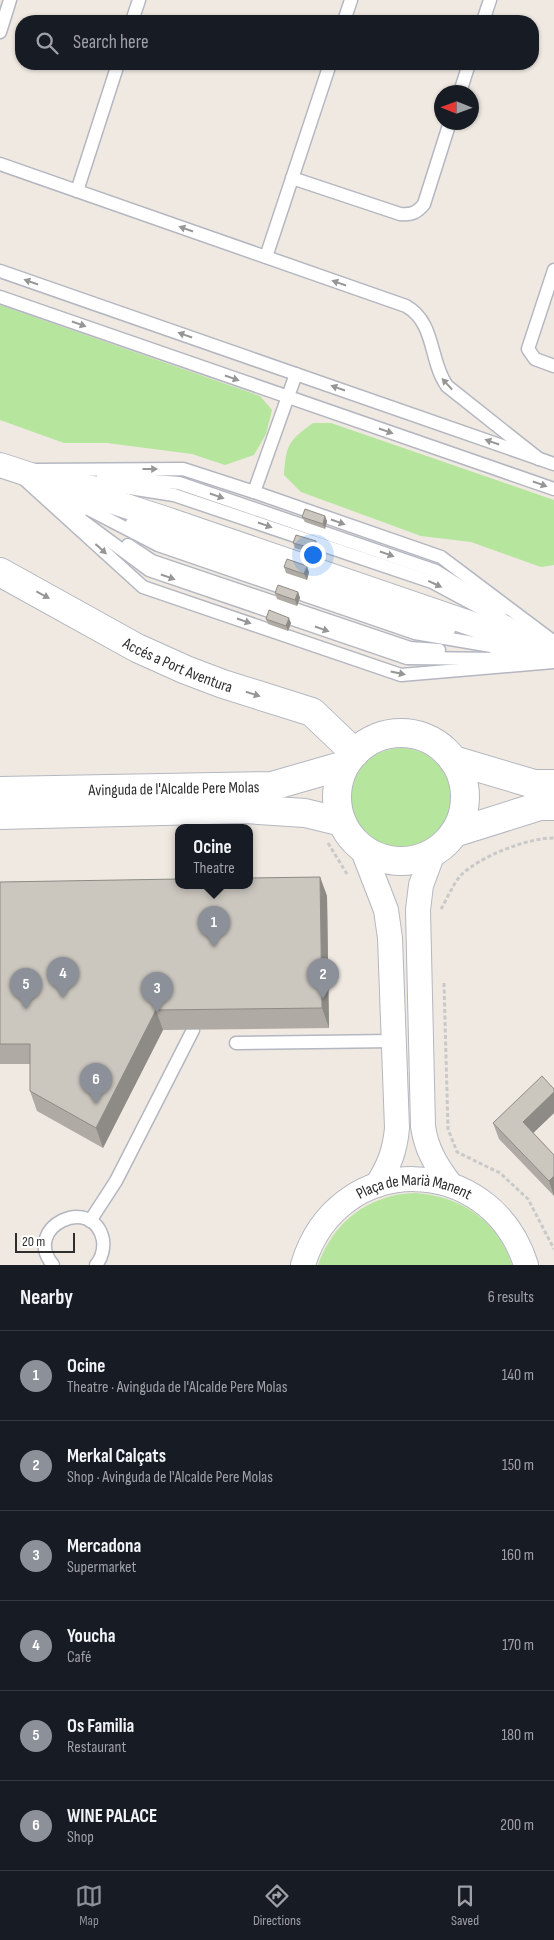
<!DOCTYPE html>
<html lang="en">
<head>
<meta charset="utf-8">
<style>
  body { margin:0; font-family:"Sofia Sans Condensed",sans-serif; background:#242831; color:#f1f3f6 }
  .compass { position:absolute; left:434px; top:85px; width:45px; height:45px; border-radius:50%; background:#171b24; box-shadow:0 1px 4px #0004; rotate:271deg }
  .scale { position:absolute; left:15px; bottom:12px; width:60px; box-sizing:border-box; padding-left:5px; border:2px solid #2e2e2e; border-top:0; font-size:14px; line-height:18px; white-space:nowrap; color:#2e2e2e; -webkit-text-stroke:4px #fff; paint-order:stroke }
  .you { position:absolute; left:312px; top:554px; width:18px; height:18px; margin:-12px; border:4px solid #fff; border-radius:50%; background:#1a73e8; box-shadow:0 0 0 8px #1a73e833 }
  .badge { display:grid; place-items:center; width:32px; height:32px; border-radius:50%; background:#8c9099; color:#fff; font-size:16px; font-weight:700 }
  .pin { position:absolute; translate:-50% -41px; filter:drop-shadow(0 1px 2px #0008) }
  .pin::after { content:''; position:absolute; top:26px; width:18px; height:15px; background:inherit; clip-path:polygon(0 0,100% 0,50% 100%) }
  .popup { position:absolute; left:175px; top:824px; width:78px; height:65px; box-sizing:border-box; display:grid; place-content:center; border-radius:10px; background:#171b24; filter:drop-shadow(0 1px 4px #0005); font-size:16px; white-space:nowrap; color:#9ea1a6 }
  .popup b { font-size:19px; color:#f1f3f6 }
  .popup::after { content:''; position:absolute; left:50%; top:100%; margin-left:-10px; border:10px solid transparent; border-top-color:#171b24 }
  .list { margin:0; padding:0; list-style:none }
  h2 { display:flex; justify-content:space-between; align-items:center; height:65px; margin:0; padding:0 20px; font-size:21px }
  h2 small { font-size:16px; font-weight:400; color:#9ea1a6 }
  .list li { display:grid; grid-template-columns:32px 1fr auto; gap:15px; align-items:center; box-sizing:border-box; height:90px; padding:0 20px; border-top:1px solid #363941 }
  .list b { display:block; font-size:19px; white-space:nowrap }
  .list p { margin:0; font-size:16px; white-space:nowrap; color:#9ea1a6 }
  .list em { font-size:16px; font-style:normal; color:#9ea1a6 }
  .icon { flex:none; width:28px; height:28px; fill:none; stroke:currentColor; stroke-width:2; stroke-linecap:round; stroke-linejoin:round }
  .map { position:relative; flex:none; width:554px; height:1265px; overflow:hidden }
  .search { position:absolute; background:#171b24; box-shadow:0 1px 4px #0004; left:15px; right:15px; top:15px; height:55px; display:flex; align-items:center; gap:12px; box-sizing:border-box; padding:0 18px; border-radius:20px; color:#9ea1a6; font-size:19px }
  .sheet { height:605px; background:#171b24 }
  nav { display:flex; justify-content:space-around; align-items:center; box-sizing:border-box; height:70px; border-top:1px solid #363941; background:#171b24; font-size:14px; color:#9ea1a6 }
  nav a { display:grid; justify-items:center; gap:2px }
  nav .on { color:#8c9099 }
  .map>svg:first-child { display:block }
  .green { fill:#b6e59e }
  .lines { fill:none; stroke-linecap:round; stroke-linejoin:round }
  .service-casing { stroke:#b4b7c1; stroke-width:15 }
  .minor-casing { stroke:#b4b7c1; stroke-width:26 }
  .tertiary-casing { stroke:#b4b7c1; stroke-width:30 }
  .path { stroke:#c9c9c9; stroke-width:3; stroke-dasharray:4 2.5; stroke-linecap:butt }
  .service { stroke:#fff; stroke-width:12 }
  .minor { stroke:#fff; stroke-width:24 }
  .tertiary { stroke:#fff; stroke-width:28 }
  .wall { fill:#afaba4 }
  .shaded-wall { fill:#8e8b86 }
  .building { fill:#cbc7bf; stroke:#8e8b86 }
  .oneway { fill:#969696 }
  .labels { text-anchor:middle; stroke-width:4; stroke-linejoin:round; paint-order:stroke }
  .street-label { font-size:16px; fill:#2e2e2e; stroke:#fff }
</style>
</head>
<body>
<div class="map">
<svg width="554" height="1265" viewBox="0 0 554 1265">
  <rect width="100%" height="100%" fill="#efe9e1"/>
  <g class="green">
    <polygon points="0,305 260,396 272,410 266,434 254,455 225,465 192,454 107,443 64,443 0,420"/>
    <path d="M313,423H331L554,500V565L541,567L471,542L421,536L301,492L284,475C286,445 288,441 313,423Z"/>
    <circle cx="401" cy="798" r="50"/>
    <path d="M415,1193C461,1196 498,1221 512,1265H318C333,1222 369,1194 415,1193Z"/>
  </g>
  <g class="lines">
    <g class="service-casing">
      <g id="service">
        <polyline points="132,21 139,0"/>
        <polyline points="344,21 351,0"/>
        <polyline points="483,21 490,0"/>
        <polyline points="0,32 10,0"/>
        <polyline points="460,92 469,64"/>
        <path d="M0,164L406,306C436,323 429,361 447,386L539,459"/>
        <path d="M292,178L400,214C411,215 417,213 424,204L450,122"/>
        <polyline points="77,191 118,64"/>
        <polyline points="266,257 330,64"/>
        <polyline points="554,270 528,349 535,359 554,366"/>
        <polyline points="0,271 554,464"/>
        <polyline points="0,297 554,489"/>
        <polyline points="36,470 183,469 254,492 441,557 554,642"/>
        <polyline points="103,477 179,483 436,571 501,612"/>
        <polyline points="23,478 143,587 401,675 554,662"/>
        <polyline points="73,479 174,495 432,582 527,633"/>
        <polyline points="47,491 80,513"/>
        <polyline points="254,492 296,374"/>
        <polyline points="73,501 158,545 415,633 509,649"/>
        <polyline points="72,513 149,570 407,658 506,659"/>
        <polyline points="132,523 161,536 418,623 449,630"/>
        <polyline points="128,545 152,561 410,648 439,650"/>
        <polyline points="496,654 539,658"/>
        <polyline points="236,1043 394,1041"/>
        <polyline points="90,1221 116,1181 193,1030"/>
        <path d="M53,1265C21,1227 93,1193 103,1240C104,1248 102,1258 96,1265"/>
      </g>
    </g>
    <g class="minor-casing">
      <g id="minor">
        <polyline points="0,465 166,519 554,652"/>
        <path d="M362,848L386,910L390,938L397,1128C395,1151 389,1166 377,1185"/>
        <path d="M433,853L421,885L418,910L423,1126C426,1149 436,1165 450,1184"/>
        <path id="s1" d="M303,1265C337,1150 490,1151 526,1265"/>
      </g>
    </g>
    <g class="tertiary-casing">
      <g id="tertiary">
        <path id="s2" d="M0,572L137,648L186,670L223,684L312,712L355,753"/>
        <circle cx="401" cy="797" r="64"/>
        <polyline points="453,760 534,784 554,784"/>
        <path id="s3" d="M0,791L272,786L345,765"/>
        <polyline points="0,815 245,809 305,813 342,822"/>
        <polyline points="454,833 540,806 554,806"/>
      </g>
    </g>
    <g class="path">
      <polyline points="328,843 347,874"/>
      <path d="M441,909C447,899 453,884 461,875C481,856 527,838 554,838"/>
      <polyline points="444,983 448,1129 457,1152 500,1173 528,1199 554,1249"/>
    </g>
    <use href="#service" class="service"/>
    <use href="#minor" class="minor"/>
    <use href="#tertiary" class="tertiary"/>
  </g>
  <g class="wall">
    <polygon points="302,517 327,521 325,529 305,522"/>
    <polygon points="293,543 318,547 316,555 295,548"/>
    <polygon points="284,567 309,572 307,580 286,573"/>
    <polygon points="298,592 300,598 297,606 277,599 275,593"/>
    <polygon points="266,619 291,623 288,631 268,624"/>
    <polygon points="320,877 327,896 329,1028 163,1030 103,1148 37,1111 30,1091 30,1064 0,1064 0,882"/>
    <polygon points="554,1089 554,1113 533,1133 554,1155 554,1196 499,1139 493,1123"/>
  </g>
  <g class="shaded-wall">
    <polygon points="325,516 327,521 325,529 323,524"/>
    <polygon points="316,541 318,547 316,555 314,549"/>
    <polygon points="307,566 309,572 307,580 304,574"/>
    <polygon points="298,592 300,598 297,606 295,600"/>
    <polygon points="289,618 291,623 288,631 286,626"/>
    <polygon points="320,877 327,896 329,1028 322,1008"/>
    <polygon points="156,1010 163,1030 103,1148 96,1128"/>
    <polygon points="554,1092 554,1113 528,1138 523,1122"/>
    <polygon points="554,1176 554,1196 549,1181"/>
  </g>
  <g class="building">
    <polygon points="305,509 325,516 323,524 302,517"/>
    <polygon points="296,535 316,541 314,549 293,543"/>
    <polygon points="287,559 307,566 304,574 284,567"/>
    <polygon points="278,585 298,592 295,600 275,593"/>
    <polygon points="269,610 289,618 286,626 266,619"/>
    <polygon points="320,877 322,1008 156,1010 96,1128 30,1091 30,1044 0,1044 0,882 179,879 179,886 249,886 249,878"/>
    <polygon points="542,1076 554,1089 554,1092 523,1122 554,1155 554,1176 549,1181 493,1123"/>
  </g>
  <defs><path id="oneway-solid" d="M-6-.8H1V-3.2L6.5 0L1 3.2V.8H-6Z" transform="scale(1.25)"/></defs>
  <g class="oneway">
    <use href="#oneway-solid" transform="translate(186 229) rotate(-161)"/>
    <use href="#oneway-solid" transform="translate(31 282) rotate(-161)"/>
    <use href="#oneway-solid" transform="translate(339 283) rotate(-161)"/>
    <use href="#oneway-solid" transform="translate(79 324) rotate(19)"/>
    <use href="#oneway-solid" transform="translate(185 335) rotate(-161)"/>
    <use href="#oneway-solid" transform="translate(232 378) rotate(19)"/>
    <use href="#oneway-solid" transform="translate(447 384) rotate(-133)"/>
    <use href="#oneway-solid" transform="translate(338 388) rotate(-161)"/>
    <use href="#oneway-solid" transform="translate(386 431) rotate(19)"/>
    <use href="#oneway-solid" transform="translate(492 442) rotate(-161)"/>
    <use href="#oneway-solid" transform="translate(150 469)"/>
    <use href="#oneway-solid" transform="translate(540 484) rotate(19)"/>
    <use href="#oneway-solid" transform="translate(217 496) rotate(19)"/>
    <use href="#oneway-solid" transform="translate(338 522) rotate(19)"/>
    <use href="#oneway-solid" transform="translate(265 525) rotate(19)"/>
    <use href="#oneway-solid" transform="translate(101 549) rotate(42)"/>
    <use href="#oneway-solid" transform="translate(387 554) rotate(19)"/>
    <use href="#oneway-solid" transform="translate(168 577) rotate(19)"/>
    <use href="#oneway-solid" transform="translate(435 584) rotate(25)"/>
    <use href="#oneway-solid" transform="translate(43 595) rotate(28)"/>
    <use href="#oneway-solid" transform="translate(244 621) rotate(19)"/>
    <use href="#oneway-solid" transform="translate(322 629) rotate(19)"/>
    <use href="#oneway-solid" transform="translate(398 673) rotate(12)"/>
    <use href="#oneway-solid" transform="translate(253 694) rotate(17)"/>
  </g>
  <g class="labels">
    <g class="street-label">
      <text dy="6" stroke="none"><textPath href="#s2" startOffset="201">Accés a Port Aventura</textPath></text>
      <text dy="6" stroke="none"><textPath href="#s3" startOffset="174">Avinguda de l'Alcalde Pere Molas</textPath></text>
      <text dy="6" stroke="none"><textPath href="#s1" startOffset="151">Plaça de Marià Manent</textPath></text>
    </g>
  </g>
</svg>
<svg class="compass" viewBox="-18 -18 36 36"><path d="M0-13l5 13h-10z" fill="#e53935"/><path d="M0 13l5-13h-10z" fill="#9ea1a6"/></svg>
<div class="scale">20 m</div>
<div class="you"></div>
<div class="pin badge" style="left:214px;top:947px">1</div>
<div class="popup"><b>Ocine</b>Theatre</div>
<div class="pin badge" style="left:323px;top:999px">2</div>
<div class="pin badge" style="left:157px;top:1013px">3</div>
<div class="pin badge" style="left:63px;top:998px">4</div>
<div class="pin badge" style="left:26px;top:1009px">5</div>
<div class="pin badge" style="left:96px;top:1104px">6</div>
<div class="search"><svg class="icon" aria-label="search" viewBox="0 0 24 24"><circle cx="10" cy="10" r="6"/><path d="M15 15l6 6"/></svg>Search here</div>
</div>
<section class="sheet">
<h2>Nearby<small>6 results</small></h2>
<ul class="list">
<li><span class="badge">1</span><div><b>Ocine</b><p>Theatre · Avinguda de l'Alcalde Pere Molas</p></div><em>140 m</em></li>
<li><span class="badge">2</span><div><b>Merkal Calçats</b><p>Shop · Avinguda de l'Alcalde Pere Molas</p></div><em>150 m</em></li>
<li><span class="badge">3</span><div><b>Mercadona</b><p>Supermarket</p></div><em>160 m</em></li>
<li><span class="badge">4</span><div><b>Youcha</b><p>Café</p></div><em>170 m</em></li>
<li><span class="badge">5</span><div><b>Os Familia</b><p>Restaurant</p></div><em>180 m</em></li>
<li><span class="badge">6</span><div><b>WINE PALACE</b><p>Shop</p></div><em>200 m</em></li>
</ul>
</section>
<nav>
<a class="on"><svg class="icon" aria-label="map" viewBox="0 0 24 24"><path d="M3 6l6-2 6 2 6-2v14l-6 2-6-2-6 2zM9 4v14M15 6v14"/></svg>Map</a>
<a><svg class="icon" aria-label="directions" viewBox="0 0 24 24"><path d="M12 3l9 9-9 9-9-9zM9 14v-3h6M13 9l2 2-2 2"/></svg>Directions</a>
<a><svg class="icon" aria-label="saved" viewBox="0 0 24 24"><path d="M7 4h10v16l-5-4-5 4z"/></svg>Saved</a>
</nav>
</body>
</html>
